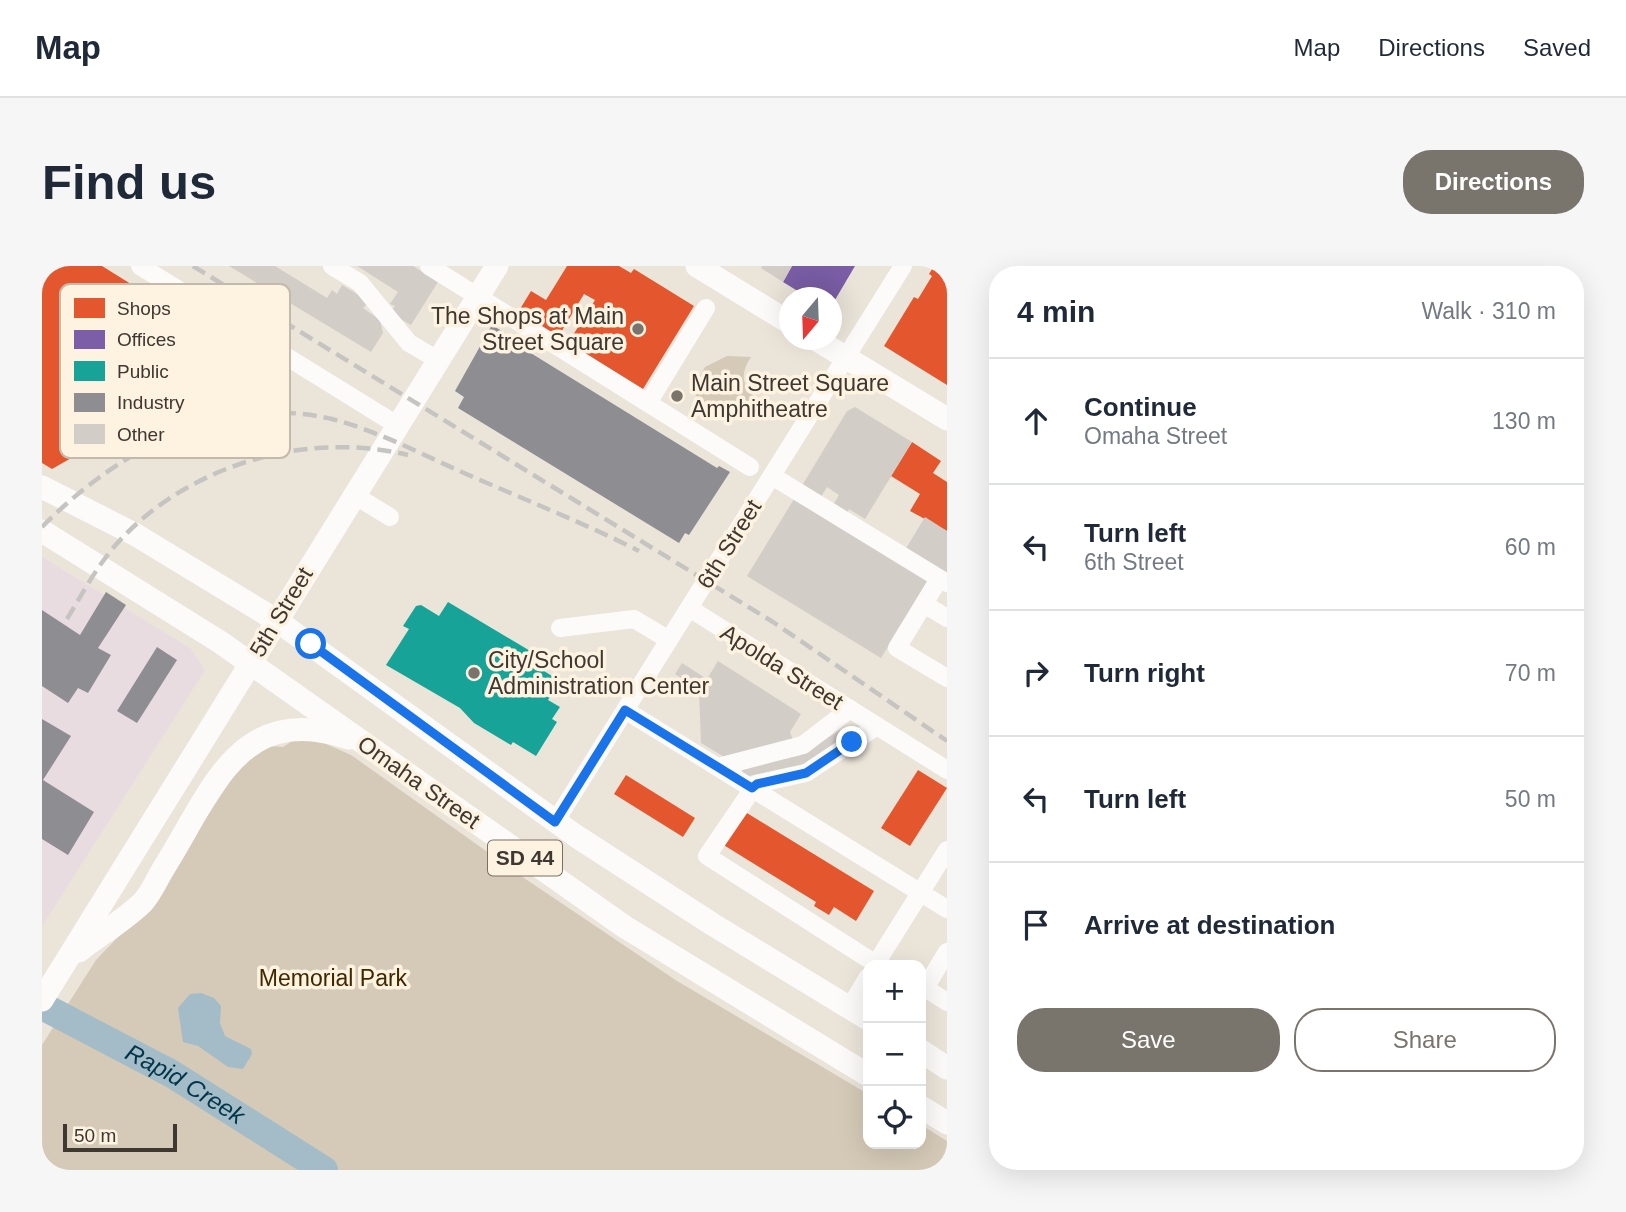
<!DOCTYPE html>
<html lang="en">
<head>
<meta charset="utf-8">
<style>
  body { margin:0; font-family:Arial,sans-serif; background:#f6f6f7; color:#1f2937 }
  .controls { position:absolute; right:21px; bottom:21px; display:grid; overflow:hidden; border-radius:14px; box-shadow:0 7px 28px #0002 }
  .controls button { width:63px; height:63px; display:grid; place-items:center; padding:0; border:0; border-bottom:2px solid #e0e1e3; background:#fff; color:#1f2937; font:35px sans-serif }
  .compass { position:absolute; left:737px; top:21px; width:63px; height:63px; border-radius:50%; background:#fff; box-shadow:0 7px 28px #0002; rotate:199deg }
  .scale { position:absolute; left:21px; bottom:18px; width:114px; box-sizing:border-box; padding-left:7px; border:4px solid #3d3932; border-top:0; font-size:19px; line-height:24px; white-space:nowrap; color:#3d3932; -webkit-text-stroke:5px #fef2e0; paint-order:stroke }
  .stop { position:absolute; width:21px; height:21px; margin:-16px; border:5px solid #1a73e8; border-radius:50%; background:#fff }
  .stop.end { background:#1a73e8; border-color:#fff; box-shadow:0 2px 7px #0008 }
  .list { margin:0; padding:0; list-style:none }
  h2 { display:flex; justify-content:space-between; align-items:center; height:91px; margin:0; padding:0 28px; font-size:30px }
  h2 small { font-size:23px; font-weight:400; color:#747a83 }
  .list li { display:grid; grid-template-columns:46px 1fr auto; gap:21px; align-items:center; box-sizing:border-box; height:126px; padding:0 28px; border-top:2px solid #e0e1e3 }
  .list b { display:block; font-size:26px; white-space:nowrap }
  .list p { margin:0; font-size:23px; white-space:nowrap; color:#747a83 }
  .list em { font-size:23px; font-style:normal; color:#747a83 }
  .actions { display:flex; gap:14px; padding:21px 28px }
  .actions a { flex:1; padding:16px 0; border:2px solid #7a756c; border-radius:28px; text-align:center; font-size:24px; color:#7a756c }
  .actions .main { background:#7a756c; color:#fff }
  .icon { flex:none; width:38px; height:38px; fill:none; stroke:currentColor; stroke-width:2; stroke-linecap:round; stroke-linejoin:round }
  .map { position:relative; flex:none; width:905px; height:904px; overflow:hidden; border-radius:28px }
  header { display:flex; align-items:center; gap:42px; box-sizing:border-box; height:98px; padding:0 35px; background:#fff; border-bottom:2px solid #e0e1e3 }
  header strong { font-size:33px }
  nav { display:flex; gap:38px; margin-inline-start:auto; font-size:24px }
  .intro { display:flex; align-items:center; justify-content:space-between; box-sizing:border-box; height:168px; padding:0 42px }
  h1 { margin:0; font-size:49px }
  .button { padding:18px 32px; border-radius:28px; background:#7a756c; color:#fff; font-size:24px; font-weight:700 }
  main { display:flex; gap:42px; padding:0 42px }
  aside { flex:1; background:#fff; border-radius:28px; box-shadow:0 7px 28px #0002 }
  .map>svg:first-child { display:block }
  .industrial { fill:#e8dce1 }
  .green { fill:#d5cab7 }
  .water { fill:#a4bcc7 }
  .shops { fill:#e4572e }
  .offices { fill:#7b5ea7 }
  .public { fill:#17a398 }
  .industry { fill:#8d8d92 }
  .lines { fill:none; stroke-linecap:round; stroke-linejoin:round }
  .river { stroke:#a4bcc7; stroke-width:28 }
  .building { fill:#d3cdc8 }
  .minor { stroke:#fcfbf9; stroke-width:18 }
  .major { stroke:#fcfbf9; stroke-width:23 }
  .rail { stroke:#c5c4c1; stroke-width:4.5; stroke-dasharray:14 7; stroke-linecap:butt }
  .route { stroke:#1a73e8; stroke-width:9 }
  .poi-dot { fill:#7a756c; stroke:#fef2e0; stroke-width:2.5 }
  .labels { text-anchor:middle; stroke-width:7; stroke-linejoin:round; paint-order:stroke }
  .shield { fill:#fef2e0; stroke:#777066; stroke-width:2 }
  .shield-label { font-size:21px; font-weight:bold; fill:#3d3932 }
  .poi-label { font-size:23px; fill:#3d3932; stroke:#fef2e0; text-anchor:start }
  .street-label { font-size:23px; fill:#3d3932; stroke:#fef2e0 }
  .park-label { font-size:23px; fill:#3e2800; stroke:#fef2e0 }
  .water-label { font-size:24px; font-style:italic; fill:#00364b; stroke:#fef2e0 }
  .key { fill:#fef2e0; stroke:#c4baac; stroke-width:2 }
  .key-label { font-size:19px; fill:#3d3932 }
</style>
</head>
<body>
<header>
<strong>Map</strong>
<nav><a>Map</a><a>Directions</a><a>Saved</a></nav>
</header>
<div class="intro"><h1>Find us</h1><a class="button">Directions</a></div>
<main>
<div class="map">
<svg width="905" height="904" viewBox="0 0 905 904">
  <rect width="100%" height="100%" fill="#eae4d9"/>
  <polygon class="industrial" points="0,291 149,383 163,404 0,660"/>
  <g class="green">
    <path d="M685,90L709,91C697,108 700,124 718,134C697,151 656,155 652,121L663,101Z"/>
    <polygon points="255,472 284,478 309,489 485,614 635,715 826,828 826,878 879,878 879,859 905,875 905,904 0,904 0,779 54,694 105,641 199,499 227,480 241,481"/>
  </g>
  <polygon class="water" points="159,727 172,732 179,740 178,757 183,770 209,783 210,788 201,803 186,801 156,780 141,776 136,742 148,728"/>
  <g class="shops">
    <polygon points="0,0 60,0 142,51 127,76 117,69 85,122 93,136 51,158 41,176 45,183 10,203 0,197"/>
    <polygon points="525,0 577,0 589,7 592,3 652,40 601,123 526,77 553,34 542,28 515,73 475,48 489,25 504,34"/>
    <polygon points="892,0 905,4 905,119 842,80 872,31 876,33 890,10 887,8"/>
    <polygon points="870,176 899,195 891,207 905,216 905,265 868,245 878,228 849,210"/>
    <polygon points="876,504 905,522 868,580 839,562"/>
    <polygon points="584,509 653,552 641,571 572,528"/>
    <polygon points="700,544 832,625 814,655 792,641 787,649 772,640 774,636 680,578"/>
  </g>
  <polygon class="offices" points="750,0 813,0 790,39 790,32 767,32 741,16"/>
  <polygon class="public" points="406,336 500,392 494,400 518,415 506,434 518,441 510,453 515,456 494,490 471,476 469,479 432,457 418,442 344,399 367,363 361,360 374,340 379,339 397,350"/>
  <g class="industry">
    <polygon points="450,59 463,67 461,70 675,202 677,200 688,206 647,269 643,267 637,277 416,142 422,131 413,125"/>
    <polygon points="64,326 84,339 56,382 69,389 46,427 36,422 26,437 0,420 0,344 38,369"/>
    <polygon points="115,381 135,394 95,457 75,445"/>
    <polygon points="0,453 29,470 1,514 52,546 26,589 0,573"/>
  </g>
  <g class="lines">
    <path class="river" id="s1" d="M0,740L130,808L282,904"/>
  </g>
  <g class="building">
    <polygon points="187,0 233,0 285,32 290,24 295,28 300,19 315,28 317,25 327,36 321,42 338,54 341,67 329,86"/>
    <polygon points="315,0 371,0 396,16 369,59 348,47 353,40 348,38 356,26"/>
    <polygon points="720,0 750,0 741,16 719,2"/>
    <polygon points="813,141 870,176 823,253 807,243 804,249 790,241 797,229 785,221 777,234 758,223 805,145"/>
    <polygon points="752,233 886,315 839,392 705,310"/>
    <polygon points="883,251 905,265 905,310 863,284"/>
    <polygon points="676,395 759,448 748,466 752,477 684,492 659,477 657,424 633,408 640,397 665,413"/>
    <polygon points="798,464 802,471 762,498 702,511 700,502 759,489"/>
  </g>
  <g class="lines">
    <g class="minor">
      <polyline points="98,0 355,159"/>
      <polyline points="290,0 318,17 367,77 396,94"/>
      <polyline points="387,0 708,201"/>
      <polyline points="606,137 664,42"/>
      <polyline points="730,210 905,317"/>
      <polyline points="312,229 348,251"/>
      <polyline points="897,313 855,382 905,412"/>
      <polyline points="882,338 905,352"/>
      <polyline points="647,342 905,504"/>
      <polyline points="518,362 592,353 627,374"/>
      <polyline points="583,444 905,643"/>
      <polyline points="676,501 761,479 808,443"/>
      <polyline points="513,556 861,0"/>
      <polyline points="905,686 883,722 905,736"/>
      <polyline points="834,698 665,590 714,518 764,507 835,460"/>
      <polyline points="833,699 905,584"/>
      <polyline points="808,741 826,711"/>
    </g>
    <g class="major">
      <polyline points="655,0 748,57"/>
      <polyline points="775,74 905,153"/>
      <polyline points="0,221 94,269 234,354 534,570 670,658 826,753"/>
      <polyline points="0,265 178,376 583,661 826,809"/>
      <path d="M37,685C57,669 83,654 101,636C110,626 116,611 123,600C170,525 197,435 307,472"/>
      <polyline points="0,734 455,0"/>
      <polyline points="879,785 905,802"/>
      <polyline points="879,841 905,857"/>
    </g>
    <g class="rail">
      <polyline points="151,0 731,356 905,475"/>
      <path d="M0,261C75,185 180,127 290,153C336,165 379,188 422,207C481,233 540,256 597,285"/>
      <path d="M25,353C42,325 58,294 82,270C153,197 267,165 366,189"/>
    </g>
  </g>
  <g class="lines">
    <polyline class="route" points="269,378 513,556 583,444 710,522 715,518 764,507 810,476"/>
  </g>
  <g class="poi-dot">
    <circle cx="596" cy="63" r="7"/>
    <circle cx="635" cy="130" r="7"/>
    <circle cx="432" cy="407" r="7"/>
  </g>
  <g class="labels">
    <rect class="shield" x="446" y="574.5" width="74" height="35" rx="5"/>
    <g class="shield-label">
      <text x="483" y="599">SD 44</text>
    </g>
    <g class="poi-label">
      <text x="582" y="58" text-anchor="end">The Shops at Main<tspan x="582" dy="26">Street Square</tspan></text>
      <text x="649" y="125">Main Street Square<tspan x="649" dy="26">Amphitheatre</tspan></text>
      <text x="446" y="402">City/School<tspan x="446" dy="26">Administration Center</tspan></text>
    </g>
    <g class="street-label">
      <text transform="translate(687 278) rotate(-58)" y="8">6th Street</text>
      <text transform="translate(239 346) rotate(-59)" y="8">5th Street</text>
      <text transform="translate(740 401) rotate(32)" y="8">Apolda Street</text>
      <text transform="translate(377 516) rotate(35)" y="8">Omaha Street</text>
    </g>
    <g class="park-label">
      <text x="291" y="720">Memorial Park</text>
    </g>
    <g class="water-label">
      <text dy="8" stroke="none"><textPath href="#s1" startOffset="163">Rapid Creek</textPath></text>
    </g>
  </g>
  <rect x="18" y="18" width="230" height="174" rx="10" class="key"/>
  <rect x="32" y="32" width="31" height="20" fill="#e4572e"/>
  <rect x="32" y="64" width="31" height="19" fill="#7b5ea7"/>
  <rect x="32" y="95" width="31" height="20" fill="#17a398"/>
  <rect x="32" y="127" width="31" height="19" fill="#8d8d92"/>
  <rect x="32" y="158" width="31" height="20" fill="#d3cdc8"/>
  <g class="key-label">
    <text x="75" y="49">Shops</text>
    <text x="75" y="80">Offices</text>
    <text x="75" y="112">Public</text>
    <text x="75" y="143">Industry</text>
    <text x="75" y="175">Other</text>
  </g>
</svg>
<div class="controls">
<button>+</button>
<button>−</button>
<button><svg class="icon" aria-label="locate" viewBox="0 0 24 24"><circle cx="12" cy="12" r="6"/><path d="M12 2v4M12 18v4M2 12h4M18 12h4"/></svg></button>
</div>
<svg class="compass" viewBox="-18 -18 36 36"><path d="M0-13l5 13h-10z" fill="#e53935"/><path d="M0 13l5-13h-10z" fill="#747a83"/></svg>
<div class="scale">50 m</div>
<div class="stop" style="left:269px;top:378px"></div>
<div class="stop end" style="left:810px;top:476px"></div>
</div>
<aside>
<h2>4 min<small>Walk · 310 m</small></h2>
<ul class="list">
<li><svg class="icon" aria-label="ahead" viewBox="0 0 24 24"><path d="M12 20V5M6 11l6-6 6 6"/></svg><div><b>Continue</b><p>Omaha Street</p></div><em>130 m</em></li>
<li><svg class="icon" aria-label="left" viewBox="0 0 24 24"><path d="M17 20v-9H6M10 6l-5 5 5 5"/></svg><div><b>Turn left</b><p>6th Street</p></div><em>60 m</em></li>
<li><svg class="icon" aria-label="right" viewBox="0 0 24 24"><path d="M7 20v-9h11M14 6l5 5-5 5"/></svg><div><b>Turn right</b></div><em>70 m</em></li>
<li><svg class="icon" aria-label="left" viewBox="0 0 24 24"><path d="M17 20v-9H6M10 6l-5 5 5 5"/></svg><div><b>Turn left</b></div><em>50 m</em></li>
<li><svg class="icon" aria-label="arrive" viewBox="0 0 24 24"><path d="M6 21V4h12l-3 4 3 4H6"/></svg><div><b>Arrive at destination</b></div></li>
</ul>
<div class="actions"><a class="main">Save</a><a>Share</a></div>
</aside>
</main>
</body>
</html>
